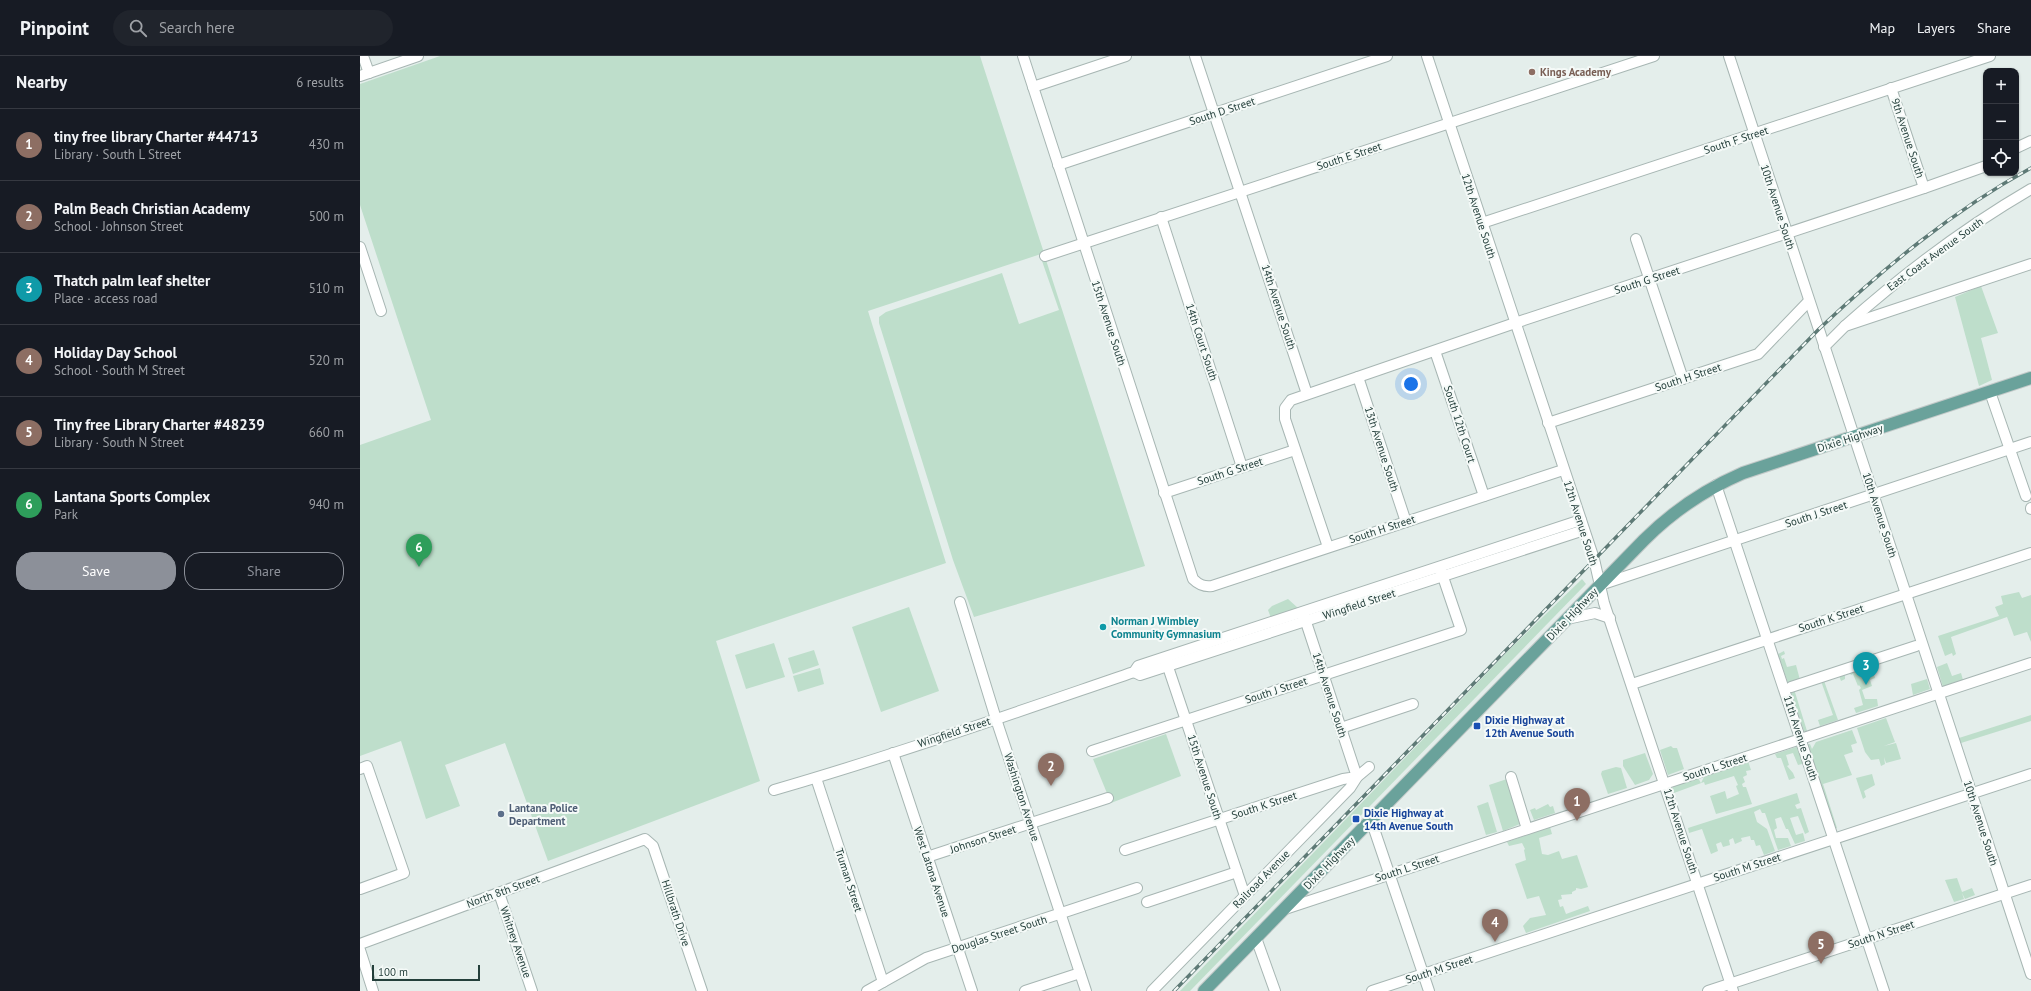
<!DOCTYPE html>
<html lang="en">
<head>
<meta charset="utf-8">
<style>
  body { margin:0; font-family:"PT Sans",sans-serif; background:#20242c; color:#f1f3f6 }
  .controls { position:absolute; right:12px; top:12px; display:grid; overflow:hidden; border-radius:8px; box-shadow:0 1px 3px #0004 }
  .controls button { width:36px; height:36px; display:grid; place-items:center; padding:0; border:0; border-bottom:1px solid #363941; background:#171b24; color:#f1f3f6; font:20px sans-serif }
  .scale { position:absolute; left:12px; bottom:10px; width:108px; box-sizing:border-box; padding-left:4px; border:2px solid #243f3b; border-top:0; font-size:11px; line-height:14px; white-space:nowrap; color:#243f3b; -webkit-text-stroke:3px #f5faf8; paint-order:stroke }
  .you { position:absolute; left:1051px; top:328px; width:14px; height:14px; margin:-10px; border:3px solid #fff; border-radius:50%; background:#1a73e8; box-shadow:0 0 0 6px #1a73e833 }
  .badge { display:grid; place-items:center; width:26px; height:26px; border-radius:50%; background:#8c9099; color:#fff; font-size:13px; font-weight:700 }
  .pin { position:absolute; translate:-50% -33px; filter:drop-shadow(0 1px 2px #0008) }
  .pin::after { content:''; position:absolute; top:21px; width:14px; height:12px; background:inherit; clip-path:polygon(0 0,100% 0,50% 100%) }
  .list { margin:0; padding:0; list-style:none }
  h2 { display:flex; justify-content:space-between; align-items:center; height:52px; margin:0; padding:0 16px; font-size:17px }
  h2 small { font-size:13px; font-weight:400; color:#9ea1a6 }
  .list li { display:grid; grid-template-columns:26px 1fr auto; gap:12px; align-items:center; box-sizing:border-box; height:72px; padding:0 16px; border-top:1px solid #363941 }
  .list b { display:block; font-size:15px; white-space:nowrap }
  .list p { margin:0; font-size:13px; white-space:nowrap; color:#9ea1a6 }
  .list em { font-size:13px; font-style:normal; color:#9ea1a6 }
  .actions { display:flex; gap:8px; padding:12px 16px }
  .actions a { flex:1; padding:9px 0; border:1px solid #8c9099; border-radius:16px; text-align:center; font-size:14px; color:#8c9099 }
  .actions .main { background:#8c9099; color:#fff }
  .icon { flex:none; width:22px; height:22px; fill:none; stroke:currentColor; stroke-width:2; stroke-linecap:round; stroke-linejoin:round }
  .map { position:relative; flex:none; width:1671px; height:935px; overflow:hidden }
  header { display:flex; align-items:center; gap:24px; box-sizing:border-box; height:56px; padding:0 20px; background:#171b24; border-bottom:1px solid #363941 }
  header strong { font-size:19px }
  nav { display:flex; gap:22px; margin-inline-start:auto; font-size:14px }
  .search { width:280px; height:36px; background:#20242c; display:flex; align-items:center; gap:10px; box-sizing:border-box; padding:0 14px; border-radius:22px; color:#9ea1a6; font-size:15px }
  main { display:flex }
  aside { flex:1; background:#171b24 }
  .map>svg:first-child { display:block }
  .green { fill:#bedecb }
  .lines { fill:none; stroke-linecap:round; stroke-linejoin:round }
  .minor-casing { stroke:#a7b6b3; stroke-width:12 }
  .major-casing { stroke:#c2c9c8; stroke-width:14 }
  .minor { stroke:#fff; stroke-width:10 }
  .major { stroke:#6aa29b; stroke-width:12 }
  .rail-casing { stroke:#5e7a76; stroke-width:3.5 }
  .rail { stroke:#f5faf8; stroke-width:2; stroke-dasharray:6; stroke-linecap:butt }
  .education-dot { fill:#8d6e63; stroke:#f5faf8; stroke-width:1.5 }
  .culture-dot { fill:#0f9aa8; stroke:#f5faf8; stroke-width:1.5 }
  .transit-dot { fill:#1a4fb4; stroke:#f5faf8; stroke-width:1.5 }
  .service-dot { fill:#5c6f8a; stroke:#f5faf8; stroke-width:1.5 }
  .labels { text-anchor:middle; stroke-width:4; stroke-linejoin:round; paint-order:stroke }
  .education-label { font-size:11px; font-weight:bold; fill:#785e54; stroke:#f5faf8; text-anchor:start }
  .street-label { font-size:11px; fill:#243f3b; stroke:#f5faf8 }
  .culture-label { font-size:11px; font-weight:bold; fill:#0d838f; stroke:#f5faf8; text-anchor:start }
  .transit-label { font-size:11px; font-weight:bold; fill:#164399; stroke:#f5faf8; text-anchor:start }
  .service-label { font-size:11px; font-weight:bold; fill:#4e5e75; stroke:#f5faf8; text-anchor:start }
</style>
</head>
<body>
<header>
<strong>Pinpoint</strong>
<div class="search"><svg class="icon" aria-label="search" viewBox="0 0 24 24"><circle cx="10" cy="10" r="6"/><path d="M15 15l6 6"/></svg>Search here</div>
<nav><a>Map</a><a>Layers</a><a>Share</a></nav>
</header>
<main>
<aside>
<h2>Nearby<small>6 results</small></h2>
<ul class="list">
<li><span class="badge" style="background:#8d6e63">1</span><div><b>tiny free library Charter #44713</b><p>Library · South L Street</p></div><em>430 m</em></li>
<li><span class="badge" style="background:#8d6e63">2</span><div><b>Palm Beach Christian Academy</b><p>School · Johnson Street</p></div><em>500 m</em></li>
<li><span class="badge" style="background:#0f9aa8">3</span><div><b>Thatch palm leaf shelter</b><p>Place · access road</p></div><em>510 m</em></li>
<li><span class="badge" style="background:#8d6e63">4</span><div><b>Holiday Day School</b><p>School · South M Street</p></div><em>520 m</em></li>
<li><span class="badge" style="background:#8d6e63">5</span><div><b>Tiny free Library Charter #48239</b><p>Library · South N Street</p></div><em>660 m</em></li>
<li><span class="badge" style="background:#2e9e5b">6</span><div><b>Lantana Sports Complex</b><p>Park</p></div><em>940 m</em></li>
</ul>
<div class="actions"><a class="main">Save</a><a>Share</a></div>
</aside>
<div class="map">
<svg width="1671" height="935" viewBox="0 0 1671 935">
  <rect width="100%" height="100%" fill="#e4eeeb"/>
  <g class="green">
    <polygon points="80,0 620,0 684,197 508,255 586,507 356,585 400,725 188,805 145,687 85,709 100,750 66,763 41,685 0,700 0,389 71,364 0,149 0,28"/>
    <polygon points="686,204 785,510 614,561 593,504 519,267 519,261 526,256 642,217 659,268 699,254 682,205"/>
    <polygon points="1621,230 1638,277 1621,282 1632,324 1619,330 1595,241"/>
    <polygon points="1222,523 1226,528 830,935 820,935 1153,590"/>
    <polygon points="1659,536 1662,542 1671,539 1671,586 1667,576 1654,580 1647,561 1591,581 1596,598 1593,600 1592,597 1585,600 1578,580 1639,560 1635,551 1643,548 1641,540"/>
    <polygon points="928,543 938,552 911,562 908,554 912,550"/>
    <polygon points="549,551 579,635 521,656 492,571"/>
    <polygon points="414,587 425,621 386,633 375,599"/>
    <polygon points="454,594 459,609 433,618 428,602"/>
    <polygon points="1424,595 1425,598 1421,600 1422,603 1424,602 1427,611 1436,609 1440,624 1511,607 1515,622 1510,624 1512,630 1502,634 1505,643 1517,643 1518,650 1496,657 1494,652 1503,649 1499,634 1501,632 1499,629 1498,630 1493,618 1491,619 1489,616 1485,617 1485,623 1481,625 1478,617 1463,622 1478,664 1460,670 1458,664 1473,659 1461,625 1434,633 1447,675 1444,675 1418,598"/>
    <polygon points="1587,607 1592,620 1601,617 1603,624 1583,631 1577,611"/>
    <polygon points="460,612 464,628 438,636 433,620"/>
    <polygon points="1567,623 1570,633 1553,639 1551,628"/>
    <polygon points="1671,659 1671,665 1601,687 1599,682"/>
    <polygon points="1526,662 1535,686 1524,690 1536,687 1541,703 1526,707 1524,701 1525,708 1521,710 1519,703 1511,704 1505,696 1497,672"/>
    <polygon points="1492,674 1497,687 1491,689 1493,696 1484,699 1492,719 1463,728 1477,772 1474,773 1446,689 1450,688 1452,693 1456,686"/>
    <polygon points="806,678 821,720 751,747 733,703"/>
    <polygon points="1311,690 1313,692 1317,692 1324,713 1308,719 1300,694"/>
    <polygon points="1439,690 1446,707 1438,709 1433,697 1426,699 1429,709 1427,710 1433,717 1435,722 1429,724 1421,702 1417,702 1415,698"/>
    <polygon points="1285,697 1293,718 1289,724 1275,729 1263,710 1263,704"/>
    <polygon points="1387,702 1391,714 1386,715 1387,719 1383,721 1385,726 1382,728 1383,731 1386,731 1392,748 1356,758 1350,740 1365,735 1367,743 1379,738 1376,730 1378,729 1374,720 1345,729 1344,726 1314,737 1312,732 1315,730 1338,722 1341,727 1346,717"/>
    <polygon points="1256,711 1261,712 1267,732 1248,738 1241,718 1242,715"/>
    <polygon points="1512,718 1515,729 1504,735 1506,741 1503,743 1496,722"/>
    <polygon points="1147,723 1160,768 1143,775 1129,729"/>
    <polygon points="1437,737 1440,747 1435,749 1437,753 1441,752 1449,776 1445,778 1438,760 1430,762 1436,779 1443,777 1445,785 1435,788 1428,773 1426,773 1421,761 1415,763 1417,772 1414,774 1416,782 1428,782 1431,790 1418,794 1405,757 1402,757 1400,753 1394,756 1397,766 1407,773 1415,795 1404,799 1400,789 1396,790 1394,784 1391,784 1390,780 1381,782 1382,785 1375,788 1373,782 1369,784 1370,789 1363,791 1361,786 1356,788 1358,795 1351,798 1342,773 1329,777 1328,772"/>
    <polygon points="1128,746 1137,776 1126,779 1117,750"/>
    <polygon points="1188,748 1190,751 1193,750 1195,757 1174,764 1170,754 1175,752 1176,754"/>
    <polygon points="1190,771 1192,778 1179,782 1182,798 1188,799 1199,795 1202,803 1217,799 1228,831 1221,833 1216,832 1216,834 1212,836 1212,838 1201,839 1202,843 1198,844 1200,851 1203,850 1206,858 1228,850 1230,855 1166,877 1163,870 1170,862 1186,859 1179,840 1167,843 1155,808 1166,804 1164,794 1165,793 1162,787 1149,790 1147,786"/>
    <polygon points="1597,822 1602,836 1612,832 1615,839 1605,843 1602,837 1604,843 1594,846 1585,824"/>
  </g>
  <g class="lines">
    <g class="minor-casing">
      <g id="minor">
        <polyline points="3,0 9,17"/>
        <path d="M663,0L833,523C839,529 844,531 852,530L1203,414"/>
        <polyline points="835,0 947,338"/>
        <polyline points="1067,0 1234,503 1244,547 1373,935"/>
        <polyline points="1369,0 1671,918"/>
        <polyline points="0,20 58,0"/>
        <polyline points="673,31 766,0"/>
        <polyline points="1531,32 1564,132"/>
        <polyline points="1656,92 1671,85"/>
        <polyline points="698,109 1027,0"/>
        <polyline points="801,161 882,411"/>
        <polyline points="1122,167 1630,0"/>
        <polyline points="1276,183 1323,323"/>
        <polyline points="0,191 21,255"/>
        <polyline points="685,200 1294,0"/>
        <path d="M1485,270C1543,218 1604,172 1671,133"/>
        <polyline points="1464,291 1485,270 1671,208"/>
        <polyline points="1075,295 1124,440"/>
        <polyline points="998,321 1046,466"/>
        <polyline points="1630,336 1666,440"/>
        <polyline points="1188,367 1398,298 1449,245"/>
        <polyline points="1356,429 1524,935"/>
        <polyline points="804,437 935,394"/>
        <polyline points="1671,452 1671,453"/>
        <polyline points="968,491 925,363 925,352 931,344 1155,267 1564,132 1626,110"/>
        <polyline points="1240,529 1671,386"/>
        <polyline points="600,546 636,663 726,935"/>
        <polyline points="1207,563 1235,557 1250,562"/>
        <polyline points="806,605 885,840"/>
        <polyline points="774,616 780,619 1224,474"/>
        <polyline points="1272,628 1671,497"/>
        <polyline points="1431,631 1556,590"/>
        <polyline points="981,672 1053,648"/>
        <polyline points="732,695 1101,574 1081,515"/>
        <polyline points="533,697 612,935"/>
        <polyline points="0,713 7,710 44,817 0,833"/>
        <polyline points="1151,721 1167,773"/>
        <polyline points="456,722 523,926"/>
        <path d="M414,734C535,699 654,657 774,616L778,610L1221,464"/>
        <polyline points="1011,764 1069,935"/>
        <polyline points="765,794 983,723 997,721 944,560"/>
        <polyline points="567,801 748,742"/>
        <polyline points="139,837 172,935"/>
        <polyline points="787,846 877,816"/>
        <polyline points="925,853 1671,607"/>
        <polyline points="896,882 915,935"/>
        <polyline points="0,888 285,783 293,790 342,935"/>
        <polyline points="0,894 13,935"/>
        <polyline points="507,935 566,902 777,832"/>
        <polyline points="665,935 720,917"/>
        <polyline points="792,935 990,732 997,721 1009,711"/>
        <polyline points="1012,935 1671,718"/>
        <polyline points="1348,935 1671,829"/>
      </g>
    </g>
    <g class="major-casing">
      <path id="major" d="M844,935L1284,484C1313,455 1346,433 1383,417L1671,322"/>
    </g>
    <use href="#minor" class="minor"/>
    <use href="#major" class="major"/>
    <g class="rail-casing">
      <path id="rail" d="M814,935L1459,273C1524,212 1592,155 1671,112"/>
    </g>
    <use href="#rail" class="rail"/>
  </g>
  <circle class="education-dot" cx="1172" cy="16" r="4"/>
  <circle class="culture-dot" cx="743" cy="571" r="4"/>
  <g class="transit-dot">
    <rect x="1113" y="666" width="8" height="8" rx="2"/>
    <rect x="992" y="759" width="8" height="8" rx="2"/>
  </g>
  <circle class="service-dot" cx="141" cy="758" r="4"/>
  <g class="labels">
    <g class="education-label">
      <text x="1180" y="20">Kings Academy</text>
    </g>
    <g class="street-label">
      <text transform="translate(862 55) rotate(-18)" y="4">South D Street</text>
      <text transform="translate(1548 82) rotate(72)" y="4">9th Avenue South</text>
      <text transform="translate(1376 84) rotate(-18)" y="4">South F Street</text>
      <text transform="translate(989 100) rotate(-18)" y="4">South E Street</text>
      <text transform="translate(1418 151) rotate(72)" y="4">10th Avenue South</text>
      <text transform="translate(1119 160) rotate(72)" y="4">12th Avenue South</text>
      <text transform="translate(1575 198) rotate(-36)" y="4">East Coast Avenue South</text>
      <text transform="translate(1287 224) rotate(-18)" y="4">South G Street</text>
      <text transform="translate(919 251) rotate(72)" y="4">14th Avenue South</text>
      <text transform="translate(749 267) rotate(72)" y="4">15th Avenue South</text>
      <text transform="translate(842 286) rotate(72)" y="4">14th Court South</text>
      <text transform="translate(1328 321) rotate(-18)" y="4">South H Street</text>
      <text transform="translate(1100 368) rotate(72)" y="4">South 12th Court</text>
      <text transform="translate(1490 382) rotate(-18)" y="4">Dixie Highway</text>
      <text transform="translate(1022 393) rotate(72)" y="4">13th Avenue South</text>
      <text transform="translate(870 415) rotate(-18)" y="4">South G Street</text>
      <text transform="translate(1456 458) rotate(-18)" y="4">South J Street</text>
      <text transform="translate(1520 459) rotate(72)" y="4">10th Avenue South</text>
      <text transform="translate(1221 467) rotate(72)" y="4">12th Avenue South</text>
      <text transform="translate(1022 473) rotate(-18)" y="4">South H Street</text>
      <text transform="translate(999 548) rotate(-18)" y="4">Wingfield Street</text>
      <text transform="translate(1212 558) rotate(-46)" y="4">Dixie Highway</text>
      <text transform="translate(1471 562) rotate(-18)" y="4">South K Street</text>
      <text transform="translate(916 634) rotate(-18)" y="4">South J Street</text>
      <text transform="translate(970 639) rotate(72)" y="4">14th Avenue South</text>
      <text transform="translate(594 676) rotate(-18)" y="4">Wingfield Street</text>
      <text transform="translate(1441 682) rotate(72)" y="4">11th Avenue South</text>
      <text transform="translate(1355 711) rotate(-18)" y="4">South L Street</text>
      <text transform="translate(845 721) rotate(72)" y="4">15th Avenue South</text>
      <text transform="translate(662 741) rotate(72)" y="4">Washington Avenue</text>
      <text transform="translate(904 749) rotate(-18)" y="4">South K Street</text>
      <text transform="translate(1621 767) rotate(72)" y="4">10th Avenue South</text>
      <text transform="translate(1321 775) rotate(72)" y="4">12th Avenue South</text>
      <text transform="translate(623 783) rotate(-18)" y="4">Johnson Street</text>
      <text transform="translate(969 807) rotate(-46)" y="4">Dixie Highway</text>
      <text transform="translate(1387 811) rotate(-18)" y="4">South M Street</text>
      <text transform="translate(1047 812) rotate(-18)" y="4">South L Street</text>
      <text transform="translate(572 816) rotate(72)" y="4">West Latona Avenue</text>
      <text transform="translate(901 823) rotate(-46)" y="4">Railroad Avenue</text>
      <text transform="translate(489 824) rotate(72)" y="4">Truman Street</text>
      <text transform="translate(143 835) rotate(-20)" y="4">North 8th Street</text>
      <text transform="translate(316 857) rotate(72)" y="4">Hillbrath Drive</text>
      <text transform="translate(639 878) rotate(-18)" y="4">Douglas Street South</text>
      <text transform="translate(1521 878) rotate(-18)" y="4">South N Street</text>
      <text transform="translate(156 886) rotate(71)" y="4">Whitney Avenue</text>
      <text transform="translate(1079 913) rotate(-18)" y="4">South M Street</text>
    </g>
    <g class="culture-label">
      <text x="751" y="569">Norman J Wimbley<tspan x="751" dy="13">Community Gymnasium</tspan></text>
    </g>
    <g class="transit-label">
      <text x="1125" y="668">Dixie Highway at<tspan x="1125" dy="13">12th Avenue South</tspan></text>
      <text x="1004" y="761">Dixie Highway at<tspan x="1004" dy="13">14th Avenue South</tspan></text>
    </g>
    <g class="service-label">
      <text x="149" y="756">Lantana Police<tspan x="149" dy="13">Department</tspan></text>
    </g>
  </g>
</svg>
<div class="controls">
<button>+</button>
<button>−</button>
<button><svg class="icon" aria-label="locate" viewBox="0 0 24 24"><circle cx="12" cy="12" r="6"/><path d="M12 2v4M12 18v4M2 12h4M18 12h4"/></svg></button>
</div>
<div class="scale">100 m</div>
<div class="you"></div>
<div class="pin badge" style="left:1217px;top:765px;background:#8d6e63">1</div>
<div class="pin badge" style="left:691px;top:730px;background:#8d6e63">2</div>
<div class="pin badge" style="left:1506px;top:629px;background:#0f9aa8">3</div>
<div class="pin badge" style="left:1135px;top:886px;background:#8d6e63">4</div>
<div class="pin badge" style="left:1461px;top:908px;background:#8d6e63">5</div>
<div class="pin badge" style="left:59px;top:511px;background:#2e9e5b">6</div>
</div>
</main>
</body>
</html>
